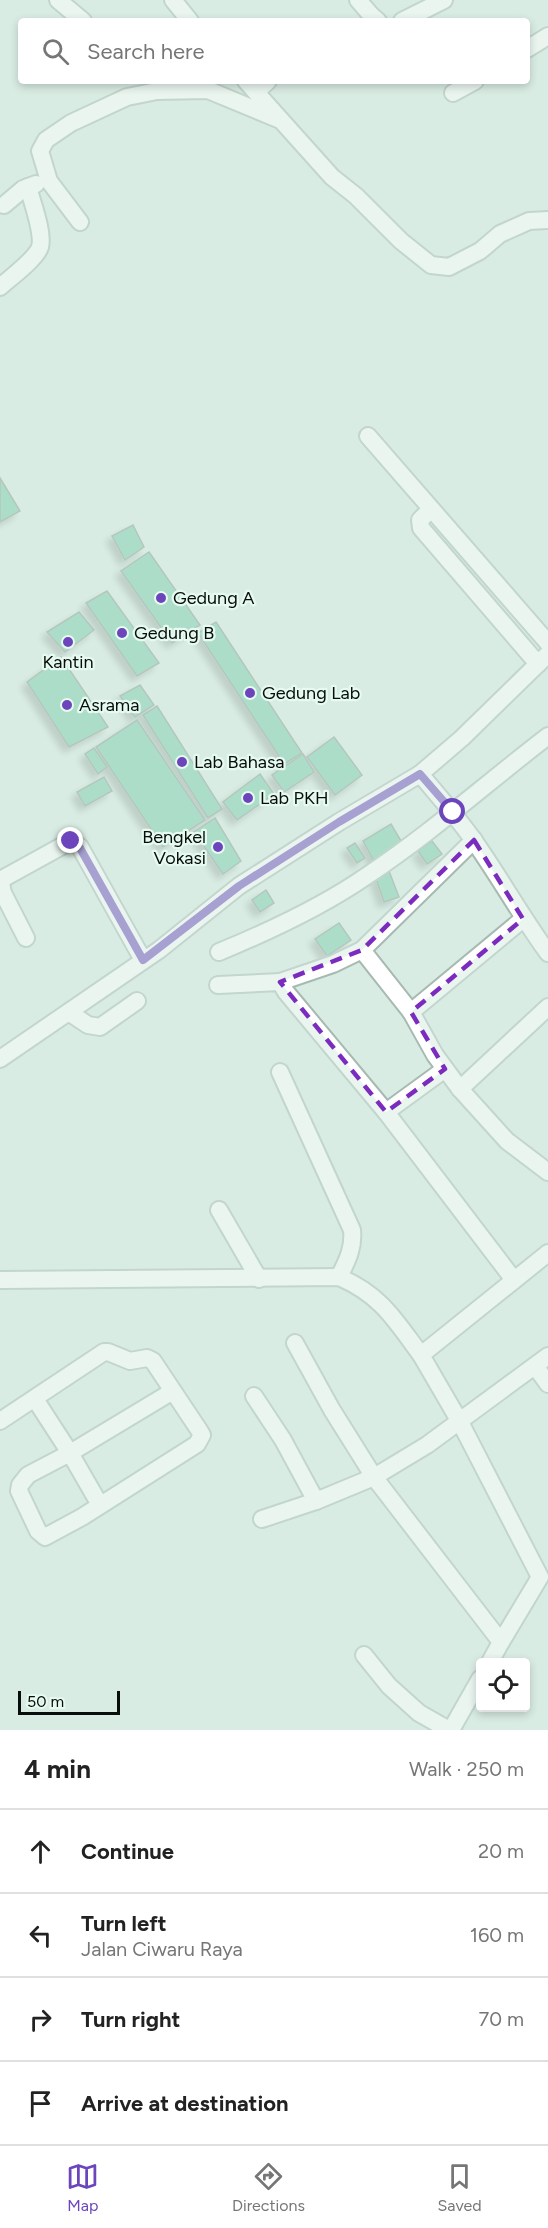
<!DOCTYPE html>
<html lang="en">
<head>
<meta charset="utf-8">
<style>
  body { margin:0; font-family:Figtree,sans-serif; background:#f2f2f2; color:#222 }
  .controls { position:absolute; right:18px; bottom:18px; display:grid; overflow:hidden; border-radius:6px; box-shadow:0 3px 9px #0003 }
  .controls button { width:54px; height:54px; display:grid; place-items:center; padding:0; border:0; border-bottom:2px solid #e0e0e0; background:#fff; color:#222; font:30px sans-serif }
  .scale { position:absolute; left:18px; bottom:15px; width:102px; box-sizing:border-box; padding-left:6px; border:3px solid #070e0b; border-top:0; font-size:16px; line-height:21px; white-space:nowrap; color:#070e0b; -webkit-text-stroke:4px #e6faf0; paint-order:stroke }
  .stop { position:absolute; width:18px; height:18px; margin:-14px; border:4px solid #6c45bd; border-radius:50%; background:#fff }
  .stop.end { background:#6c45bd; border-color:#fff; box-shadow:0 2px 6px #0008 }
  .list { margin:0; padding:0; list-style:none }
  h2 { display:flex; justify-content:space-between; align-items:center; height:78px; margin:0; padding:0 24px; font-size:26px }
  h2 small { font-size:20px; font-weight:400; color:#767676 }
  .list li { display:grid; grid-template-columns:39px 1fr auto; gap:18px; align-items:center; box-sizing:border-box; height:84px; padding:0 24px; border-top:2px solid #e0e0e0 }
  .list b { display:block; font-size:22px; white-space:nowrap }
  .list p { margin:0; font-size:20px; white-space:nowrap; color:#767676 }
  .list em { font-size:20px; font-style:normal; color:#767676 }
  .icon { flex:none; width:33px; height:33px; fill:none; stroke:currentColor; stroke-width:2; stroke-linecap:round; stroke-linejoin:round }
  .map { position:relative; flex:none; width:548px; height:1730px; overflow:hidden }
  .search { position:absolute; background:#fff; box-shadow:0 3px 9px #0003; left:18px; right:18px; top:18px; height:66px; display:flex; align-items:center; gap:15px; box-sizing:border-box; padding:0 21px; border-radius:6px; color:#767676; font-size:22px }
  .sheet { height:414px; background:#fff }
  nav { display:flex; justify-content:space-around; align-items:center; box-sizing:border-box; height:84px; border-top:2px solid #e0e0e0; background:#fff; font-size:16px; color:#767676 }
  nav a { display:grid; justify-items:center; gap:3px }
  nav .on { color:#6c45bd }
  .map>svg:first-child { display:block }
  .building { fill:#75cba7; stroke:#889a91; stroke-width:1.5; filter:url(#shadow) }
  .lines { fill:none; stroke-linecap:round; stroke-linejoin:round }
  .minor-casing { stroke:#a7bab1; stroke-width:20 }
  .minor { stroke:#fff; stroke-width:16 }
  .route { stroke:#6c45bd; stroke-width:8 }
  .marked { fill:none; stroke:#7b2cbf; stroke-width:4.5; stroke-dasharray:12 8; stroke-linejoin:round }
  .poi-dot { fill:#6c45bd; stroke:#e6faf0; stroke-width:2 }
  .labels { text-anchor:middle; stroke-width:4.5; stroke-linejoin:round; paint-order:stroke }
  .poi-label { font-size:18px; fill:#070e0b; stroke:#e6faf0; text-anchor:start }
</style>
</head>
<body>
<div class="map">
<svg width="548" height="1730" viewBox="0 0 548 1730">
  <defs>
    <filter id="shadow"><feDropShadow dx="-5.5" dy="5.5" stdDeviation="3" flood-color="#0004"/></filter>
  </defs>
  <rect width="100%" height="100%" fill="#d9ece3"/>
  <g class="building">
    <polygon points="0,478 20,511 0,522"/>
    <polygon points="133,525 144,547 125,560 112,536"/>
    <polygon points="149,552 200,625 172,643 121,571"/>
    <polygon points="107,591 159,663 137,676 86,603"/>
    <polygon points="79,612 94,630 65,652 47,632"/>
    <polygon points="216,622 302,753 284,764 198,633"/>
    <polygon points="61,657 108,727 69,747 27,682"/>
    <polygon points="140,685 154,705 135,717 120,696"/>
    <polygon points="157,706 222,809 208,818 143,715"/>
    <polygon points="137,720 205,820 163,847 96,747"/>
    <polygon points="334,737 362,775 335,795 307,757"/>
    <polygon points="94,748 107,767 98,774 85,754"/>
    <polygon points="303,754 314,772 284,792 272,775"/>
    <polygon points="260,774 274,794 237,820 223,802"/>
    <polygon points="104,777 112,791 85,806 77,792"/>
    <polygon points="215,818 241,861 223,874 194,832"/>
    <polygon points="391,824 404,846 375,863 363,841"/>
    <polygon points="432,841 442,854 427,864 418,851"/>
    <polygon points="355,843 365,858 357,863 347,848"/>
    <polygon points="389,871 399,897 384,902 375,876"/>
    <polygon points="266,890 274,903 260,912 252,900"/>
    <polygon points="339,923 351,940 327,956 315,939"/>
  </g>
  <g class="lines">
    <g class="minor-casing">
      <g id="minor">
        <polyline points="58,0 83,21"/>
        <polyline points="173,0 190,21"/>
        <polyline points="358,0 371,15 378,21"/>
        <polyline points="402,21 444,0"/>
        <polyline points="527,49 548,36"/>
        <polyline points="246,81 332,177 356,196 401,241 431,265 449,267 480,251 500,234 529,221 548,220"/>
        <polyline points="256,92 268,81"/>
        <polyline points="453,93 475,81"/>
        <polyline points="4,205 23,189 36,184"/>
        <polyline points="80,222 49,181 40,151 46,140 71,123 127,97 157,91 208,90 278,119"/>
        <path d="M0,287C10,278 36,259 40,247C44,233 32,202 28,187"/>
        <polyline points="368,436 548,643"/>
        <polyline points="431,509 420,520 421,528 538,664"/>
        <path d="M420,774C438,795 456,816 472,838C499,876 521,916 548,953"/>
        <polyline points="523,919 411,1012 435,1055 460,1089 507,1141 548,1172"/>
        <polyline points="26,938 3,893 1,883 4,878 71,841 80,847 143,960"/>
        <polyline points="362,950 411,1012"/>
        <path d="M219,952C270,931 322,907 368,875C431,833 488,782 548,736"/>
        <polyline points="280,982 333,964 362,950 474,840"/>
        <polyline points="218,985 280,982 286,992 386,1112 514,1280"/>
        <polyline points="70,1013 88,1025 100,1027 137,1001"/>
        <polyline points="0,1059 159,950 239,886 339,822 420,774 462,738 548,654"/>
        <path d="M280,1072L352,1230C354,1248 347,1261 339,1277"/>
        <polyline points="460,1089 548,1007"/>
        <polyline points="386,1112 445,1069"/>
        <polyline points="219,1210 259,1279"/>
        <path d="M0,1280L339,1277C381,1295 395,1320 421,1355"/>
        <polyline points="295,1343 332,1410 374,1477 501,1642 490,1662"/>
        <polyline points="535,1366 548,1384"/>
        <polyline points="254,1396 283,1440 316,1501 374,1477 427,1445 548,1356"/>
        <polyline points="35,1399 70,1453 100,1505"/>
        <polyline points="0,1421 104,1352 108,1352 130,1361 147,1358 153,1361 199,1430 202,1435 197,1444 82,1517 45,1537 38,1531 19,1491 20,1485 28,1475 70,1453 173,1391"/>
        <polyline points="262,1519 316,1501"/>
        <polyline points="501,1642 540,1577 460,1422 421,1355 548,1253"/>
        <polyline points="364,1655 389,1686 419,1713 449,1730"/>
        <polyline points="451,1730 480,1679"/>
      </g>
    </g>
    <use href="#minor" class="minor"/>
  </g>
  <g class="lines">
    <polyline class="route" points="71,841 80,848 143,960 239,886 339,822 420,774 453,812"/>
  </g>
  <path d="M0 0H548V1730H0ZM474,840L523,919L411,1012L445,1069L386,1112L280,982L362,950Z" fill="#d9ece3" fill-opacity=".55" fill-rule="evenodd"/>
  <path class="marked" d="M474,840L523,919L411,1012L445,1069L386,1112L280,982L362,950Z"/>
  <g class="poi-dot">
    <circle cx="161" cy="598" r="6"/>
    <circle cx="122" cy="633" r="6"/>
    <circle cx="68" cy="642" r="6"/>
    <circle cx="250" cy="693" r="6"/>
    <circle cx="67" cy="705" r="6"/>
    <circle cx="182" cy="762" r="6"/>
    <circle cx="248" cy="798" r="6"/>
    <circle cx="218" cy="847" r="6"/>
  </g>
  <g class="labels">
    <g class="poi-label">
      <text x="173" y="604">Gedung A</text>
      <text x="134" y="639">Gedung B</text>
      <text x="68" y="668" text-anchor="middle">Kantin</text>
      <text x="262" y="699">Gedung Lab</text>
      <text x="79" y="711">Asrama</text>
      <text x="194" y="768">Lab Bahasa</text>
      <text x="260" y="804">Lab PKH</text>
      <text x="206" y="843" text-anchor="end">Bengkel<tspan x="206" dy="21">Vokasi</tspan></text>
    </g>
  </g>
</svg>
<div class="controls">
<button><svg class="icon" aria-label="locate" viewBox="0 0 24 24"><circle cx="12" cy="12" r="6"/><path d="M12 2v4M12 18v4M2 12h4M18 12h4"/></svg></button>
</div>
<div class="scale">50 m</div>
<div class="stop" style="left:453px;top:812px"></div>
<div class="stop end" style="left:71px;top:841px"></div>
<div class="search"><svg class="icon" aria-label="search" viewBox="0 0 24 24"><circle cx="10" cy="10" r="6"/><path d="M15 15l6 6"/></svg>Search here</div>
</div>
<section class="sheet">
<h2>4 min<small>Walk · 250 m</small></h2>
<ul class="list">
<li><svg class="icon" aria-label="ahead" viewBox="0 0 24 24"><path d="M12 20V5M6 11l6-6 6 6"/></svg><div><b>Continue</b></div><em>20 m</em></li>
<li><svg class="icon" aria-label="left" viewBox="0 0 24 24"><path d="M17 20v-9H6M10 6l-5 5 5 5"/></svg><div><b>Turn left</b><p>Jalan Ciwaru Raya</p></div><em>160 m</em></li>
<li><svg class="icon" aria-label="right" viewBox="0 0 24 24"><path d="M7 20v-9h11M14 6l5 5-5 5"/></svg><div><b>Turn right</b></div><em>70 m</em></li>
<li><svg class="icon" aria-label="arrive" viewBox="0 0 24 24"><path d="M6 21V4h12l-3 4 3 4H6"/></svg><div><b>Arrive at destination</b></div></li>
</ul>
</section>
<nav>
<a class="on"><svg class="icon" aria-label="map" viewBox="0 0 24 24"><path d="M3 6l6-2 6 2 6-2v14l-6 2-6-2-6 2zM9 4v14M15 6v14"/></svg>Map</a>
<a><svg class="icon" aria-label="directions" viewBox="0 0 24 24"><path d="M12 3l9 9-9 9-9-9zM9 14v-3h6M13 9l2 2-2 2"/></svg>Directions</a>
<a><svg class="icon" aria-label="saved" viewBox="0 0 24 24"><path d="M7 4h10v16l-5-4-5 4z"/></svg>Saved</a>
</nav>
</body>
</html>
